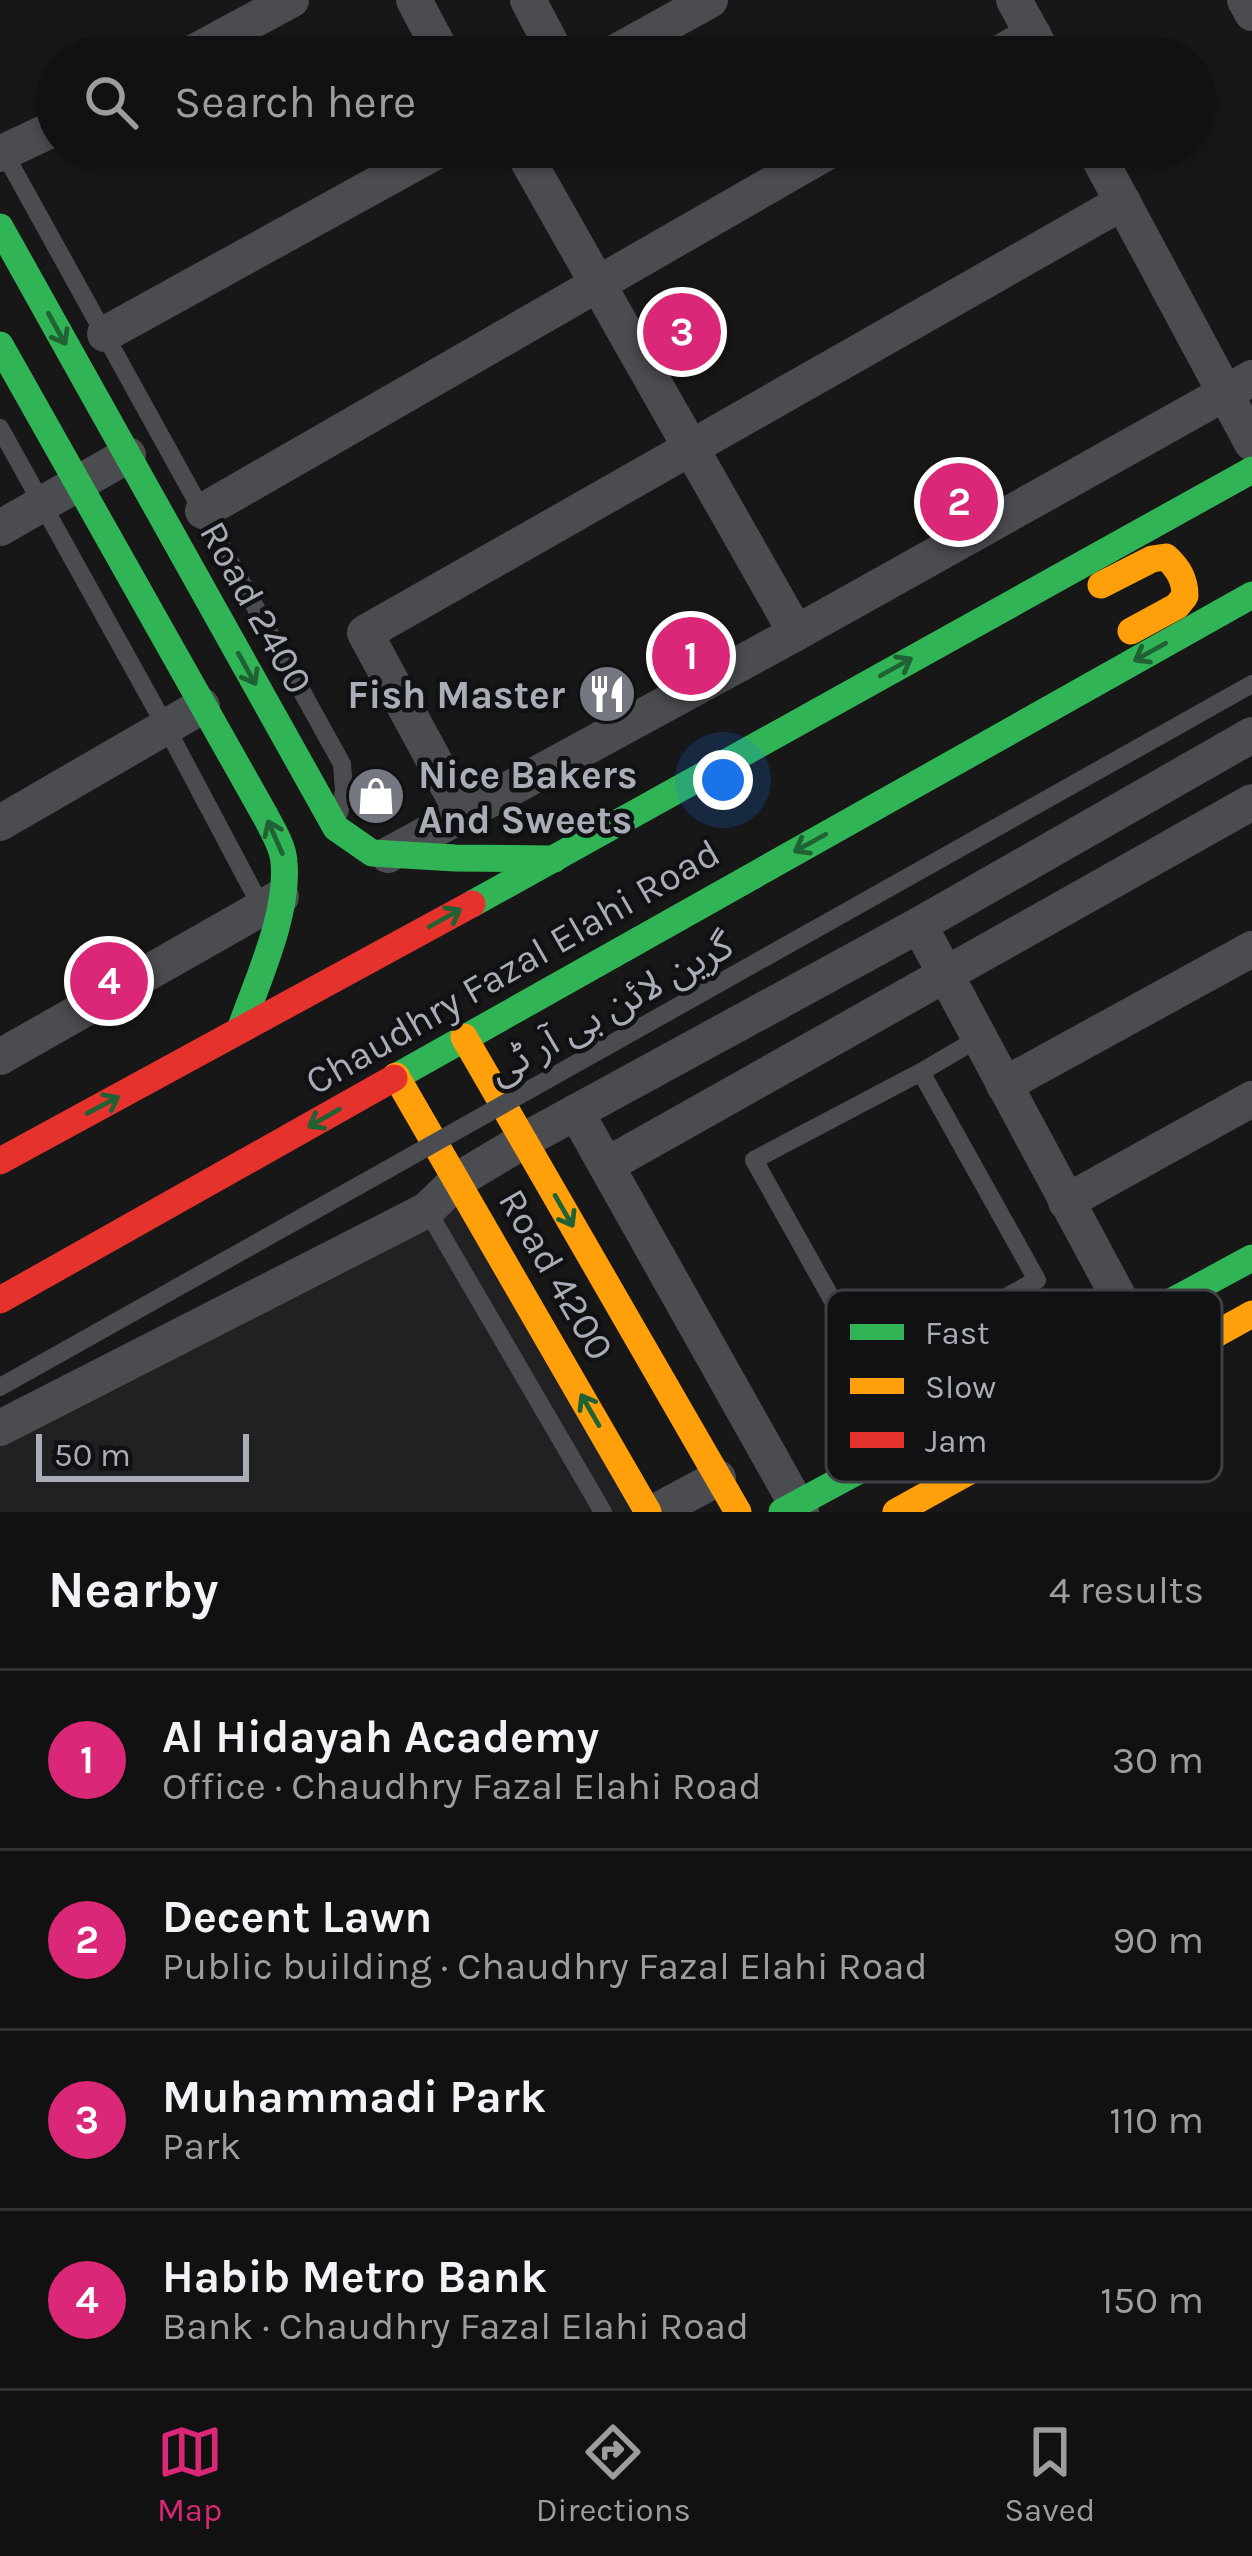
<!DOCTYPE html>
<html lang="en">
<head>
<meta charset="utf-8">
<style>
  body { margin:0; font-family:Karla,"Noto Sans Arabic",sans-serif; background:#1e1f1f; color:#f1f3f6 }
  .scale { position:absolute; left:36px; bottom:30px; width:213px; box-sizing:border-box; padding-left:12px; border:6px solid #a8adb8; border-top:0; font-size:33px; line-height:42px; white-space:nowrap; color:#a8adb8; -webkit-text-stroke:9px #111113; paint-order:stroke }
  .you { position:absolute; left:723px; top:780px; width:42px; height:42px; margin:-30px; border:9px solid #fff; border-radius:50%; background:#1a73e8; box-shadow:0 0 0 18px #1a73e833 }
  .badge { display:grid; place-items:center; width:78px; height:78px; border-radius:50%; background:#db2777; color:#fff; font-size:39px; font-weight:700 }
  .pin { position:absolute; translate:-50% -50%; border:6px solid #fff; box-shadow:0 3px 12px #0006 }
  .list { margin:0; padding:0; list-style:none }
  h2 { display:flex; justify-content:space-between; align-items:center; height:156px; margin:0; padding:0 48px; font-size:51px }
  h2 small { font-size:39px; font-weight:400; color:#9c9d9f }
  .list li { display:grid; grid-template-columns:78px 1fr auto; gap:36px; align-items:center; box-sizing:border-box; height:180px; padding:0 48px; border-top:3px solid #303131 }
  .list b { display:block; font-size:45px; white-space:nowrap }
  .list p { margin:0; font-size:39px; white-space:nowrap; color:#9c9d9f }
  .list em { font-size:39px; font-style:normal; color:#9c9d9f }
  .icon { flex:none; width:66px; height:66px; fill:none; stroke:currentColor; stroke-width:2; stroke-linecap:round; stroke-linejoin:round }
  .map { position:relative; flex:none; width:1252px; height:1512px; overflow:hidden }
  .search { position:absolute; background:#111; box-shadow:0 3px 9px #0004; left:36px; right:36px; top:36px; height:132px; display:flex; align-items:center; gap:30px; box-sizing:border-box; padding:0 42px; border-radius:66px; color:#9c9d9f; font-size:45px }
  .sheet { height:876px; background:#111 }
  nav { display:flex; justify-content:space-around; align-items:center; box-sizing:border-box; height:168px; border-top:3px solid #303131; background:#111; font-size:33px; color:#9c9d9f }
  nav a { display:grid; justify-items:center; gap:6px }
  nav .on { color:#db2777 }
  .map>svg:first-child { display:block }
  .built { fill:#212123 }
  .lines { fill:none; stroke-linecap:round; stroke-linejoin:round }
  .lane { stroke:#4b4c50; stroke-width:18 }
  .street { stroke:#4b4c50; stroke-width:36 }
  .fast { stroke:#30b455; stroke-width:27 }
  .slow { stroke:#ff9f0a; stroke-width:27 }
  .jam { stroke:#e5322d; stroke-width:27 }
  .lane-bridge { stroke:#4b4c50; stroke-width:18 }
  .oneway { stroke:#206234 }
  .labels { text-anchor:middle; stroke-width:9; stroke-linejoin:round; paint-order:stroke }
  .street-label { font-size:39px; fill:#a8adb8; stroke:#111113 }
  .poi-label { font-size:39px; font-weight:bold; fill:#a8adb8; stroke:#111113; text-anchor:end }
  .key { fill:#111113; stroke:#3e4045; stroke-width:3 }
  .key-label { font-size:33px; fill:#a8adb8 }
</style>
</head>
<body>
<div class="map">
<svg width="1252" height="1512" viewBox="0 0 1252 1512">
  <rect width="100%" height="100%" fill="#171717"/>
  <polygon class="built" points="453,1175 643,1512 0,1512 0,1422"/>
  <g class="lines">
    <g class="lane">
      <polyline points="2,149 342,764 344,791 339,813"/>
      <polyline points="0,428 166,727 262,908"/>
      <polyline points="921,1072 1037,1280 872,1371 754,1160 921,1072 979,1038"/>
      <polyline points="427,1210 603,1512"/>
    </g>
    <g class="street">
      <polyline points="414,0 444,57"/>
      <polyline points="528,0 558,57"/>
      <polyline points="1014,0 1045,57"/>
      <polyline points="1245,0 1252,13"/>
      <polyline points="185,57 291,0"/>
      <polyline points="607,57 710,0"/>
      <polyline points="993,57 1033,34"/>
      <polyline points="520,147 796,633"/>
      <polyline points="1093,147 1252,443"/>
      <polyline points="0,154 57,127"/>
      <polyline points="105,334 444,147"/>
      <polyline points="203,511 836,147"/>
      <polyline points="0,528 128,455"/>
      <polyline points="463,814 365,633 1123,202"/>
      <polyline points="0,823 202,706"/>
      <polyline points="388,855 796,633 1252,378"/>
      <polyline points="919,925 1133,1324"/>
      <polyline points="0,1057 281,897"/>
      <polyline points="1004,1085 1252,949"/>
      <polyline points="576,1112 801,1512"/>
      <polyline points="607,1165 1252,802"/>
      <polyline points="1066,1202 1252,1099"/>
      <polyline points="0,1428 427,1210 458,1180 523,1141 919,925 1252,735"/>
      <polyline points="655,1512 718,1478"/>
    </g>
    <g class="fast">
      <polyline points="0,227 336,828 372,853 455,858 554,859"/>
      <path d="M0,345L266,817C273,831 283,846 284,862C289,914 257,981 240,1030"/>
      <polyline points="472,904 1252,470"/>
      <polyline points="394,1078 1252,595"/>
      <polyline points="782,1512 1252,1258"/>
    </g>
    <g class="slow">
      <path d="M1101,585L1152,559L1166,557C1178,568 1185,579 1185,596L1177,606L1131,631"/>
      <polyline points="464,1037 738,1512"/>
      <polyline points="396,1076 648,1512"/>
      <polyline points="896,1512 1252,1314"/>
    </g>
    <g class="jam">
      <polyline points="0,1161 472,904"/>
      <polyline points="0,1300 394,1078"/>
    </g>
    <polyline class="lane-bridge" points="0,1387 1252,684"/>
  </g>
  <defs><path id="oneway-shaft" d="M-6 0H5M1.5-3L5.5 0L1.5 3" fill="none" stroke-width="1.6" stroke-linecap="round" stroke-linejoin="round" transform="scale(3)"/></defs>
  <g class="oneway">
    <use href="#oneway-shaft" transform="translate(57 329) rotate(61)"/>
    <use href="#oneway-shaft" transform="translate(1150 652) rotate(151)"/>
    <use href="#oneway-shaft" transform="translate(896 667) rotate(-29)"/>
    <use href="#oneway-shaft" transform="translate(247 669) rotate(61)"/>
    <use href="#oneway-shaft" transform="translate(275 837) rotate(-114)"/>
    <use href="#oneway-shaft" transform="translate(810 843) rotate(151)"/>
    <use href="#oneway-shaft" transform="translate(445 918) rotate(-29)"/>
    <use href="#oneway-shaft" transform="translate(103 1105) rotate(-28)"/>
    <use href="#oneway-shaft" transform="translate(324 1118) rotate(150)"/>
    <use href="#oneway-shaft" transform="translate(564 1211) rotate(60)"/>
    <use href="#oneway-shaft" transform="translate(590 1410) rotate(-120)"/>
  </g>
  <defs>
    <g id="restaurant-disc" transform="scale(3)"><circle r="9.5" fill="#757880" stroke="#111113"/><path d="M-5-6h1v4h1v-4h1v4h1v-4h1v5L-1.5 .5V6h-2V.5L-5-1ZM5-6V6H3V1.5H1.5Q1.5-4 5-6Z" fill="#fff"/></g>
    <g id="shop-disc" transform="scale(3)"><circle r="9.5" fill="#757880" stroke="#111113"/><path d="M-5-2.5h2.3a2.7 3.5 0 0 1 5.4 0H5L5.5 6h-11ZM-1.5-2.5h3a1.5 2.3 0 0 0-3 0Z" fill="#fff"/></g>
  </defs>
  <g fill-rule="evenodd">
    <use href="#restaurant-disc" x="607" y="694"/>
    <use href="#shop-disc" x="376" y="796"/>
  </g>
  <g class="labels">
    <g class="street-label">
      <text transform="translate(257 607) rotate(61)" y="14">Road 2400</text>
      <text transform="translate(512 966) rotate(-30)" y="14">Chaudhry Fazal Elahi Road</text>
      <text transform="translate(610 1007) rotate(-29)" y="14">گرین لائن بی آر ٹی</text>
      <text transform="translate(557 1274) rotate(60)" y="14">Road 4200</text>
    </g>
    <g class="poi-label">
      <text x="565" y="708">Fish Master</text>
      <text x="418" y="788" text-anchor="start">Nice Bakers<tspan x="418" dy="45">And Sweets</tspan></text>
    </g>
  </g>
  <rect x="826" y="1290" width="396" height="192" rx="18" class="key"/>
  <rect x="850" y="1324" width="54" height="16" fill="#30b455"/>
  <rect x="850" y="1378" width="54" height="16" fill="#ff9f0a"/>
  <rect x="850" y="1432" width="54" height="16" fill="#e5322d"/>
  <g class="key-label">
    <text x="925" y="1344">Fast</text>
    <text x="925" y="1398">Slow</text>
    <text x="925" y="1452">Jam</text>
  </g>
</svg>
<div class="scale">50 m</div>
<div class="you"></div>
<div class="pin badge" style="left:691px;top:656px">1</div>
<div class="pin badge" style="left:959px;top:502px">2</div>
<div class="pin badge" style="left:682px;top:332px">3</div>
<div class="pin badge" style="left:109px;top:981px">4</div>
<div class="search"><svg class="icon" aria-label="search" viewBox="0 0 24 24"><circle cx="10" cy="10" r="6"/><path d="M15 15l6 6"/></svg>Search here</div>
</div>
<section class="sheet">
<h2>Nearby<small>4 results</small></h2>
<ul class="list">
<li><span class="badge">1</span><div><b>Al Hidayah Academy</b><p>Office · Chaudhry Fazal Elahi Road</p></div><em>30 m</em></li>
<li><span class="badge">2</span><div><b>Decent Lawn</b><p>Public building · Chaudhry Fazal Elahi Road</p></div><em>90 m</em></li>
<li><span class="badge">3</span><div><b>Muhammadi Park</b><p>Park</p></div><em>110 m</em></li>
<li><span class="badge">4</span><div><b>Habib Metro Bank</b><p>Bank · Chaudhry Fazal Elahi Road</p></div><em>150 m</em></li>
</ul>
</section>
<nav>
<a class="on"><svg class="icon" aria-label="map" viewBox="0 0 24 24"><path d="M3 6l6-2 6 2 6-2v14l-6 2-6-2-6 2zM9 4v14M15 6v14"/></svg>Map</a>
<a><svg class="icon" aria-label="directions" viewBox="0 0 24 24"><path d="M12 3l9 9-9 9-9-9zM9 14v-3h6M13 9l2 2-2 2"/></svg>Directions</a>
<a><svg class="icon" aria-label="saved" viewBox="0 0 24 24"><path d="M7 4h10v16l-5-4-5 4z"/></svg>Saved</a>
</nav>
</body>
</html>
